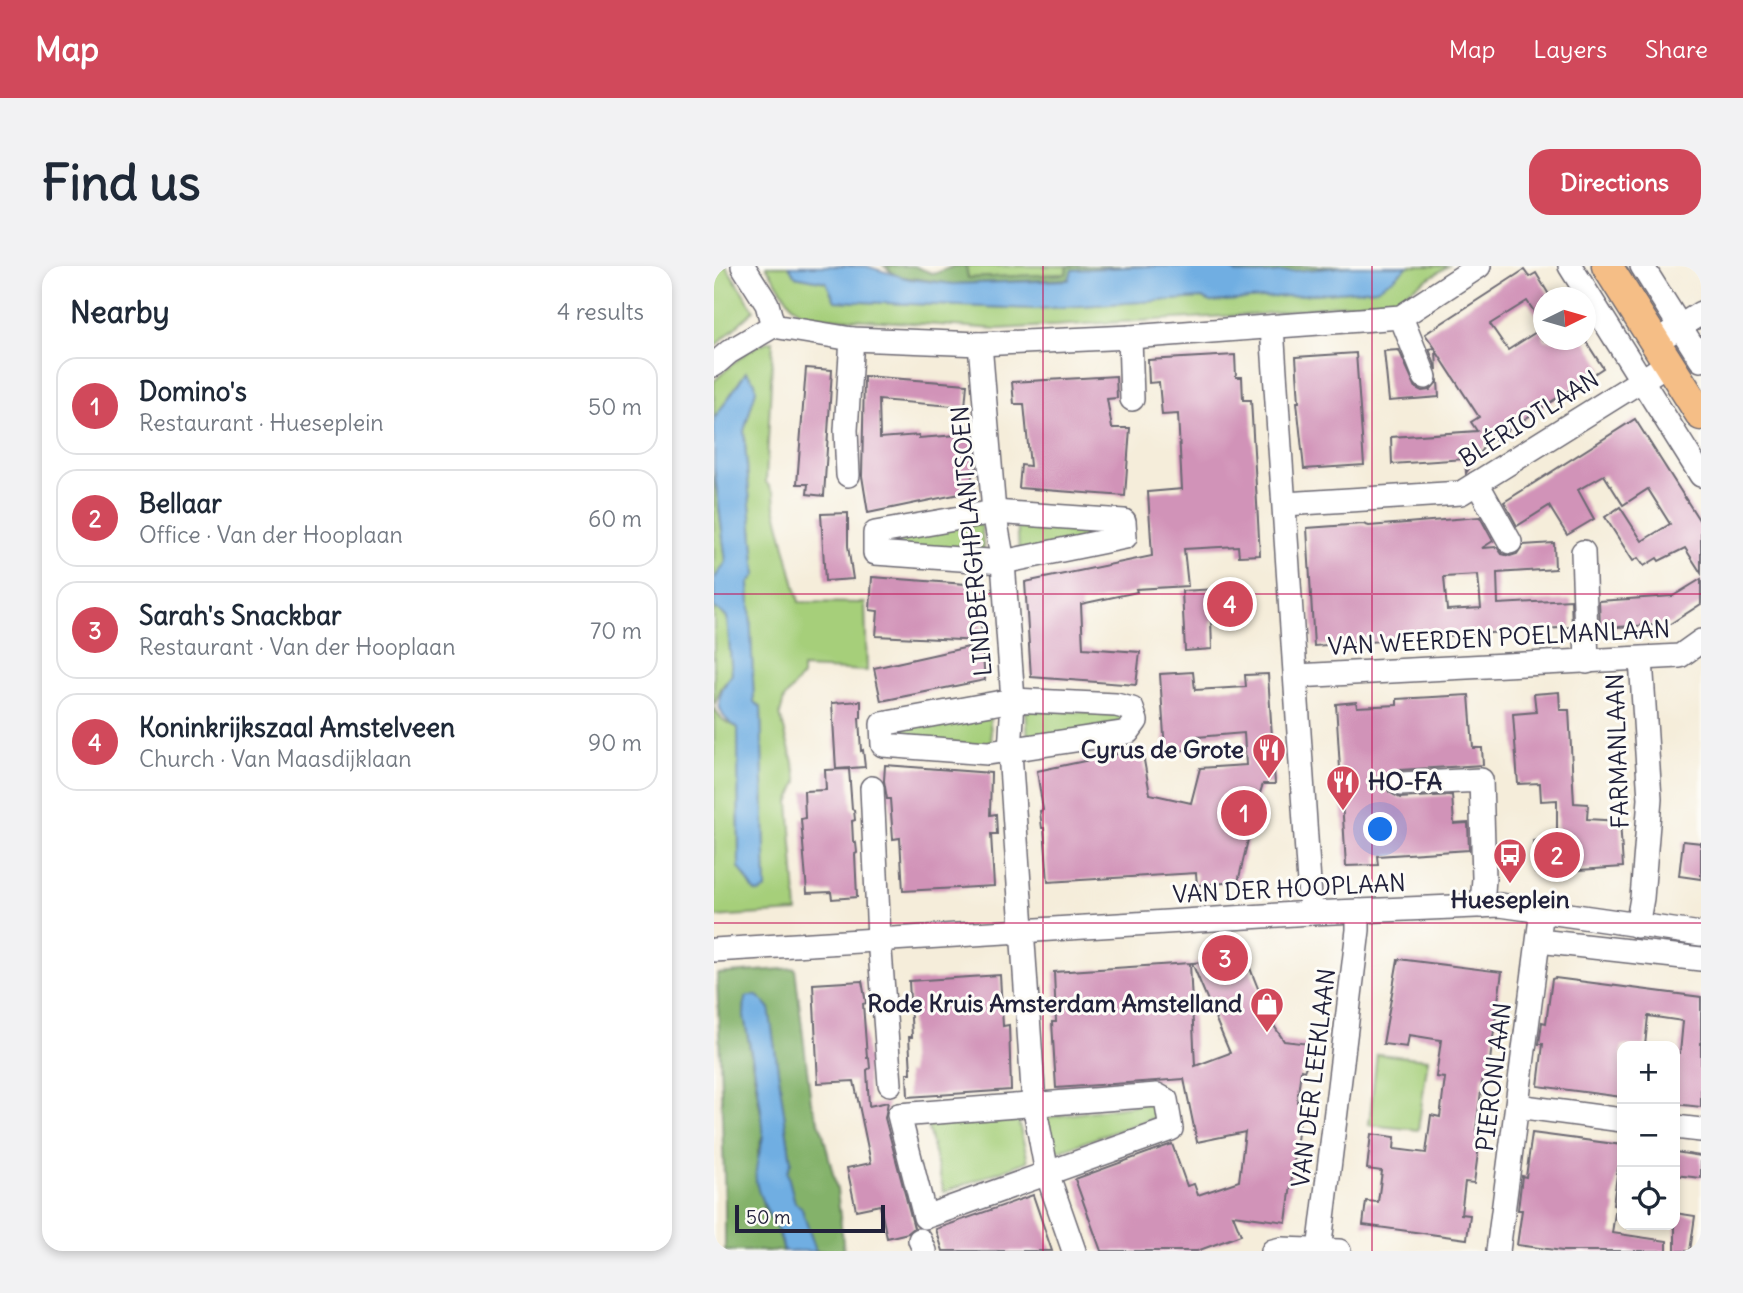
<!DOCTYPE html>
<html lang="en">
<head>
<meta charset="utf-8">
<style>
  body { margin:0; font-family:Delius,sans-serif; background:#f2f2f3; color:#1f2937 }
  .controls { position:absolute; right:21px; bottom:21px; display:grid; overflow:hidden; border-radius:14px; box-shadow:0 4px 10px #0003 }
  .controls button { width:63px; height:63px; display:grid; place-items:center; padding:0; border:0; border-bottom:2px solid #e0e1e3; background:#fff; color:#1f2937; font:35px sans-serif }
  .compass { position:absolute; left:819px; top:21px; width:63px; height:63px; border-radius:50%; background:#fff; box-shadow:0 4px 10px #0003; rotate:85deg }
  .scale { position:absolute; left:21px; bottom:18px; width:150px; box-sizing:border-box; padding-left:7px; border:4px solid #22223b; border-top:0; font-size:19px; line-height:24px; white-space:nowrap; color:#22223b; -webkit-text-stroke:5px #fdfcf7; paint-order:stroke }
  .you { position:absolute; left:667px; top:564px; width:24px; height:24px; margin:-18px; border:5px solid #fff; border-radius:50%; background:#1a73e8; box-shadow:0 0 0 10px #1a73e833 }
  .badge { display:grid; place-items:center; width:46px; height:46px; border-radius:50%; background:#d1495b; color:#fff; font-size:23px; font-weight:700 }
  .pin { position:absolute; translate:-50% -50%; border:4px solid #fff; box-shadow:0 2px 7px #0006 }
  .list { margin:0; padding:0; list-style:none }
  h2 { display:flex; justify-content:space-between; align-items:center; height:91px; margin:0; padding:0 28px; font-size:30px }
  h2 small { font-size:23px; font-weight:400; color:#747a83 }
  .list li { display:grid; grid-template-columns:46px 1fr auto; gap:21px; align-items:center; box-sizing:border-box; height:98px; margin:0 14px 14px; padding:0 14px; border:2px solid #e0e1e3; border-radius:21px }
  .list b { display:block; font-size:26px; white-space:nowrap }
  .list p { margin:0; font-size:23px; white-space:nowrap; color:#747a83 }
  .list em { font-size:23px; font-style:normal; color:#747a83 }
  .icon { flex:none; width:38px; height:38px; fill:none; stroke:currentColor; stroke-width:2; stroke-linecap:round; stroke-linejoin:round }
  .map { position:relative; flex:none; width:987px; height:985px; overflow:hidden; border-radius:21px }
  header { display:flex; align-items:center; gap:42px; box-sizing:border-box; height:98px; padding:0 35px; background:#d1495b; color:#fff }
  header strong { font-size:33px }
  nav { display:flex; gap:38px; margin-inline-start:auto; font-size:24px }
  .intro { display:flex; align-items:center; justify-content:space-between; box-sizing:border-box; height:168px; padding:0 42px }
  h1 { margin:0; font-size:49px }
  .button { padding:18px 32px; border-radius:21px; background:#d1495b; color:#fff; font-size:24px; font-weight:700 }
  main { display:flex; gap:42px; padding:0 42px }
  aside { flex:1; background:#fff; border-radius:21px; box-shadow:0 4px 10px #0003 }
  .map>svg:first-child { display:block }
  .green { fill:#a6cf7a; stroke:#64785a; stroke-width:2 }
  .forest { fill:#84b26a; stroke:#536a52; stroke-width:2 }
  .water { fill:#6faee2; stroke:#48688e; stroke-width:2 }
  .building { fill:#d193b8; fill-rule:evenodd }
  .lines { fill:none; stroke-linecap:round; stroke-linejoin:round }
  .minor-casing { stroke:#6c6973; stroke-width:26 }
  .major-casing { stroke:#6c6973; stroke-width:33 }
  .minor { stroke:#fff; stroke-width:23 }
  .major { stroke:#f5be86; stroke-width:30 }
  .grid { fill:none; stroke:#c2185b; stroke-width:2; stroke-opacity:0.55 }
  .labels { text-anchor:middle; stroke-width:6; stroke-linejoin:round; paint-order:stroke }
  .street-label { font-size:24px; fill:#22223b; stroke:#fdfcf7 }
  .poi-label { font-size:24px; font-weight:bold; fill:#22223b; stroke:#fdfcf7; text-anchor:end }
</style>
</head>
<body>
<header>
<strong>Map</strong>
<nav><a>Map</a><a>Layers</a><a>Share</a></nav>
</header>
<div class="intro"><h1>Find us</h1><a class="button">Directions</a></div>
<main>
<aside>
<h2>Nearby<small>4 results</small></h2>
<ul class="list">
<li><span class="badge">1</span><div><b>Domino's</b><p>Restaurant · Hueseplein</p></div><em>50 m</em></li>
<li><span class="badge">2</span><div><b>Bellaar</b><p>Office · Van der Hooplaan</p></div><em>60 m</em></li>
<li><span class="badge">3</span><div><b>Sarah's Snackbar</b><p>Restaurant · Van der Hooplaan</p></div><em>70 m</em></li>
<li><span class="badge">4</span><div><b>Koninkrijkszaal Amstelveen</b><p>Church · Van Maasdijklaan</p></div><em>90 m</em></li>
</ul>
</aside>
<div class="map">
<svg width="987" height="985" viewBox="0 0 987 985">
  <rect width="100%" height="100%" fill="#fdfcf7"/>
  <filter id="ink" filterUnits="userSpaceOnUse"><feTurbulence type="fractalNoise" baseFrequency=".0143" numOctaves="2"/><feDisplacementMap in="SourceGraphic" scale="14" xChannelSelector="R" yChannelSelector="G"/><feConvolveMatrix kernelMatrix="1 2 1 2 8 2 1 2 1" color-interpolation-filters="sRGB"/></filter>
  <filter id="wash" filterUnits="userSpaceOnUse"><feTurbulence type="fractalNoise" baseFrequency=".00686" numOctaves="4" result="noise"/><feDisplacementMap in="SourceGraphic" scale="28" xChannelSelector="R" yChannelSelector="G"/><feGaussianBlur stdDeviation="1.57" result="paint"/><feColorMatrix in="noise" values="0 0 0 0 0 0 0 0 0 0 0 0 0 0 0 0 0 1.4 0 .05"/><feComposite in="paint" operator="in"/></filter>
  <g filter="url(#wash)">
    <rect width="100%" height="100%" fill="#f5edda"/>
    <g class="green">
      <polygon points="0,0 12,0 40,44 0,81"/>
      <polygon points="52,0 75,0 81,10 112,16 121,35 321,43 488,32 497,36 662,23 679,13 694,0 734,0 683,32 548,48 284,63 93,50 78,40"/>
      <polygon points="252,0 353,0 352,8 254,12"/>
      <path d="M59,75L52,216L60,227L61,241L85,336L151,337L153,405L88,402V410L70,433L66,448L84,515L75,536L83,646L0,651V441C6,453 11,457 24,461L25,601L41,626L52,623L47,441L40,436L35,317L42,309L30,165L42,124L32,106L0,153V115C17,100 36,78 59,75Z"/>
      <polygon points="0,202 12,296 0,313"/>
      <polygon points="303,251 391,258 393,270 305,287"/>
      <polygon points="267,254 270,289 174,284 173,272"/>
      <polygon points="0,341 13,351 18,409 7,422 0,440"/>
      <polygon points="312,444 407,447 408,456 314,476"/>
      <polygon points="275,445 278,480 180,473 178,462"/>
      <polygon points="663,788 714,793 704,864 655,859"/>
      <polygon points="442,836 445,850 339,887 330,852"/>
      <polygon points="304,854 314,895 230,926 213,859"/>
    </g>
    <g class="forest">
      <polygon points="170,0 200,0 220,8 240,0 252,0 254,12 352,8 353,0 433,0 359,4 355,13 239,18 183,10"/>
      <polygon points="513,0 640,0 544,8 522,7"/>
      <polygon points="81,702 97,836 109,867 123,924 130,985 102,985 87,941 81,937 73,906 77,896 55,741 43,730 31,733 30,750 50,865 44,885 49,940 63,962 70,985 11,985 11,939 3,708"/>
    </g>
    <g class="water">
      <polygon points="75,0 152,0 195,13 239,18 355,14 358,4 433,0 513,0 523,7 544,8 640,0 694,0 679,13 662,23 497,36 488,32 321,43 121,35 112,16 81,10"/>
      <path d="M32,106L41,116L42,124L30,165L42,309L35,317L40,436L47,441L52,623L45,627L41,626L25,601L24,462C0,448 0,432 18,408L13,351L0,341V313L12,296L0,202V153Z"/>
      <path d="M35,730H43L55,741L77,896L73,906L81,937L87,941L102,985H70C66,959 46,941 42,915C39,897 51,879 49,862C46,824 37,787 30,750L31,732Z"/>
    </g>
    <g id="blocks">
      <g class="building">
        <polygon points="810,4 815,11 822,7 837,32 830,32 830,60 813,35 776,58 794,84 830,61 830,74 871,74 889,102 771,179 752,207 751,193 678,198 677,171 763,165 757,156 765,151 722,85 723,104 715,83 721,82 711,68"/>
        <polygon points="685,84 702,122 708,125 716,124 724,115 725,131 675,135 670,85"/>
        <polygon points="642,87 650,199 590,203 583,136 585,136 582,91"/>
        <polygon points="521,89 522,111 528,111 529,134 537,134 546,289 525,290 524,280 470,283 474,320 422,323 423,326 367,338 369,382 426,386 422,419 317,411 311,316 438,290 434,226 468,223 464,148 448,149 445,116 435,117 434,94"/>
        <polygon points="92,102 118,104 110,230 93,228 94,218 83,218"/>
        <polygon points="150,110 253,118 251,141 165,134 166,172 205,169 205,172 243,169 242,167 259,166 262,203 257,204 260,225 154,247 148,210"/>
        <polygon points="402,110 403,132 393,133 398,162 416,162 411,230 305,222 307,199 316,200 310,138 300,138 298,116"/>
        <polygon points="921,153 987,257 987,307 971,282 945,295 943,292 930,300 924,292 919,295 891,251 906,241 928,275 956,258 934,223 909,239 890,209 864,224 880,253 853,269 835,240 803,260 790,236"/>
        <polygon points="134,247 134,280 139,313 111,315 107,248"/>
        <path d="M766,251L779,275L768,282L783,281L788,288L796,290L803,288L809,279L840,277L841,303L783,307L784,338L857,334L858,361L600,380L593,262L649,258L655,260ZM764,309L767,342L733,344L730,311Z"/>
        <polygon points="158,311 265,319 265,355 267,355 268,375 162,370 164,345 156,344"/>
        <polygon points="987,313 987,338 956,358 886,362 885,335 959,330"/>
        <polygon points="537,321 538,351 497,354 498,383 471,385 468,325"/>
        <polygon points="268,378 271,414 167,435 160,402"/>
        <polygon points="479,406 481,424 532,421 531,409 554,408 561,518 549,518 535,560 537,560 533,578 524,616 483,619 482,607 334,616 330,562 328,562 326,545 329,544 323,505 428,483 436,528 477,537 486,502 532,499 530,467 483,471 484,483 451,485 446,408"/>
        <polygon points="845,426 846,444 855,444 860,537 874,538 873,553 906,555 909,601 821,607 819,575 843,573 843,534 827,535 826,517 804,518 799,448 822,446 820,428"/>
        <polygon points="755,429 759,482 768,482 769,499 685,504 678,507 672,518 675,526 686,532 738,529 740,558 754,557 755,584 663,590 664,599 632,600 622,438 642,436 643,441 683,439 683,433"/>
        <polygon points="147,435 147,452 145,452 147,485 149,484 151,501 122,503 118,437"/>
        <polygon points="171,499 277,507 276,549 282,548 283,568 277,568 280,620 189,625 186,572 179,573 176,533 173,533 170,515"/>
        <polygon points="135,503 138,543 140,544 141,554 138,555 139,575 142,577 143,587 141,588 143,631 118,633 117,626 93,627 87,553 91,552 90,525 112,524 111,504"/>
        <polygon points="969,575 987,577 987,613 965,610"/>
        <polygon points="528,682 557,755 570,775 596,778 592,800 590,805 587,804 583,836 588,837 572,956 519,949 527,969 483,985 387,985 361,913 458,878 473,920 480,918 484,929 525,915 531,866 483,876 470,813 342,822 338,756 342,756 340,706 476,697 481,800 516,787 478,697 494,696 493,684"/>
        <polygon points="684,693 788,706 774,809 769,809 762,864 767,865 760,917 751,916 747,948 756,949 753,973 649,959 652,935 664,936 668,905 653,903 657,868 681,871 680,883 712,887 717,849 726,851 731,812 722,811 727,774 695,769 693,781 669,778"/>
        <polygon points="286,709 289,760 295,759 297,824 194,831 193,807 197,807 195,771 198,771 195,715"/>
        <polygon points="841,712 987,731 987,841 961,838 961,786 966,787 969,755 934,750 931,780 908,780 908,831 824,820 829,778 825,778 828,756 832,757 838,713"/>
        <polygon points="148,715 152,737 149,738 153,791 155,792 156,802 153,804 155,840 174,836 171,852 200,962 194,967 173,972 166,939 142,944 133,902 157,897 140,815 104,817 99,718"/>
        <polygon points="818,867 908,879 908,902 904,902 899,939 902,940 898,967 953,975 953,985 849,985 803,979 808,944 804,944 808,910 812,911"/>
        <polygon points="961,886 987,890 987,912 961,909"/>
        <polygon points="319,929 338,985 229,985 222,963"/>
        <polygon points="961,947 981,950 976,985 961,985"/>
      </g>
    </g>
  </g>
  <g filter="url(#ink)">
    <use href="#blocks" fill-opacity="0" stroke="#6c6973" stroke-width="2"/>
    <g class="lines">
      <g class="minor-casing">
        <g id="minor">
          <polyline points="29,0 53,38 59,60"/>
          <polyline points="856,0 987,209"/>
          <polyline points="928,0 987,94"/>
          <polyline points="687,51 711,111"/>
          <polyline points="558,61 597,647"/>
          <polyline points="954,68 987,47"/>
          <polyline points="416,71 418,133"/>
          <polyline points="266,78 280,246 289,296 299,434 296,486 320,838 333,907 360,985"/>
          <polyline points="0,99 15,86 59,60 138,73 266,78 416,71 687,51 765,0"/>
          <polyline points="134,209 132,164 138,73"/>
          <polyline points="763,217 796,276"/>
          <polyline points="571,238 747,227 955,97"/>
          <polygon points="280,246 410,255 411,271 289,296 161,287 161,267"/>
          <polyline points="869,286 873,396"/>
          <polyline points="582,410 966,390 987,375"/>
          <polygon points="299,434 402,439 418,443 422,455 414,466 274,487 169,479 168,458"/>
          <polyline points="686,518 767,514 770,612 768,640"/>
          <polyline points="158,522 165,672 176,818"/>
          <polyline points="923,660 928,632 936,533 927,393"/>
          <polyline points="825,675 987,693"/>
          <polyline points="0,684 597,647 786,639 987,668"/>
          <polygon points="443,829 452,834 457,863 211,951 185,849"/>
          <polyline points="803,840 908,854"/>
          <polyline points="961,861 987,864"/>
          <polyline points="206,974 211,985"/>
          <polyline points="559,985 567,983 625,985"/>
          <polyline points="605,985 644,664 644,645"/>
          <polyline points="784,985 828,644"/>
        </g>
      </g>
      <g class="major-casing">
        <polyline id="major" points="893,0 987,149"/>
      </g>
      <use href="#minor" class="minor"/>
      <use href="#major" class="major"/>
    </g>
  </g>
  <path class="grid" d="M329,0V985M658,0V985M0,328H987M0,657H987"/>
  <defs>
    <g id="restaurant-pin" transform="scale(1.75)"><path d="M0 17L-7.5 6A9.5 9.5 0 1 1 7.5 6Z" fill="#d1495b" stroke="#fdfcf7"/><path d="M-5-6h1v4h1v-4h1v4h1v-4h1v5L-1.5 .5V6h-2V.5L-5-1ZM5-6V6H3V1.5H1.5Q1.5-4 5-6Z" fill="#fff"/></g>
    <g id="bus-pin" transform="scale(1.75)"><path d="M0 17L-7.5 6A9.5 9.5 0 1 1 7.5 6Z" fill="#d1495b" stroke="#fdfcf7"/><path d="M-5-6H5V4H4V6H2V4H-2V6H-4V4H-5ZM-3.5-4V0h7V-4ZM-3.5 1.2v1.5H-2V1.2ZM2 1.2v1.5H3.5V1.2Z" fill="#fff"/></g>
    <g id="shop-pin" transform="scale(1.75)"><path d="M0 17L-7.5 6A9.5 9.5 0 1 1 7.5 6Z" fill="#d1495b" stroke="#fdfcf7"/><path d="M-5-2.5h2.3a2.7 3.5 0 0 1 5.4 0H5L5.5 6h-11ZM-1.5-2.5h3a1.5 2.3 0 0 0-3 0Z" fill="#fff"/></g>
  </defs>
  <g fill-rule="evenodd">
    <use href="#restaurant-pin" x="555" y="484"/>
    <use href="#restaurant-pin" x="629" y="516"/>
    <use href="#bus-pin" x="796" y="589"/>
    <use href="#shop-pin" x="553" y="738"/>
  </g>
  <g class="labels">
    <g class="street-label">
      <text transform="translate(815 153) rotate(-32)" y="8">BLÉRIOTLAAN</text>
      <text transform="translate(258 275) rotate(-95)" y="8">LINDBERGHPLANTSOEN</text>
      <text transform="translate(785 372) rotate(-3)" y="8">VAN WEERDEN POELMANLAAN</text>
      <text transform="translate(904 485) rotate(-92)" y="8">FARMANLAAN</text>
      <text transform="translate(575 623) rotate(-3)" y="8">VAN DER HOOPLAAN</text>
      <text transform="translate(780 811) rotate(-83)" y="8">PIERONLAAN</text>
      <text transform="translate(600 812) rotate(-83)" y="8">VAN DER LEEKLAAN</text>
    </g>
    <g class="poi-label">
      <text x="530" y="492">Cyrus de Grote</text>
      <text x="654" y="524" text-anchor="start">HO-FA</text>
      <text x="796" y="642" text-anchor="middle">Hueseplein</text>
      <text x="528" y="746">Rode Kruis Amsterdam Amstelland</text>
    </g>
  </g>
</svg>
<div class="controls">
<button>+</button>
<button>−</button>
<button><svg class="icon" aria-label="locate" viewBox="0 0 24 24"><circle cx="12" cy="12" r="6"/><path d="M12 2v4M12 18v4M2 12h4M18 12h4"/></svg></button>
</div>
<svg class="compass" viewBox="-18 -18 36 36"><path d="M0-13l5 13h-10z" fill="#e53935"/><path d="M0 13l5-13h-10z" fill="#747a83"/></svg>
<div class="scale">50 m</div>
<div class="you"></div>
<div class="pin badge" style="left:530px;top:547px">1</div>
<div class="pin badge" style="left:843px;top:589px">2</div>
<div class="pin badge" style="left:511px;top:692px">3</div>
<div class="pin badge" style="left:516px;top:338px">4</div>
</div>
</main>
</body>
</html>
